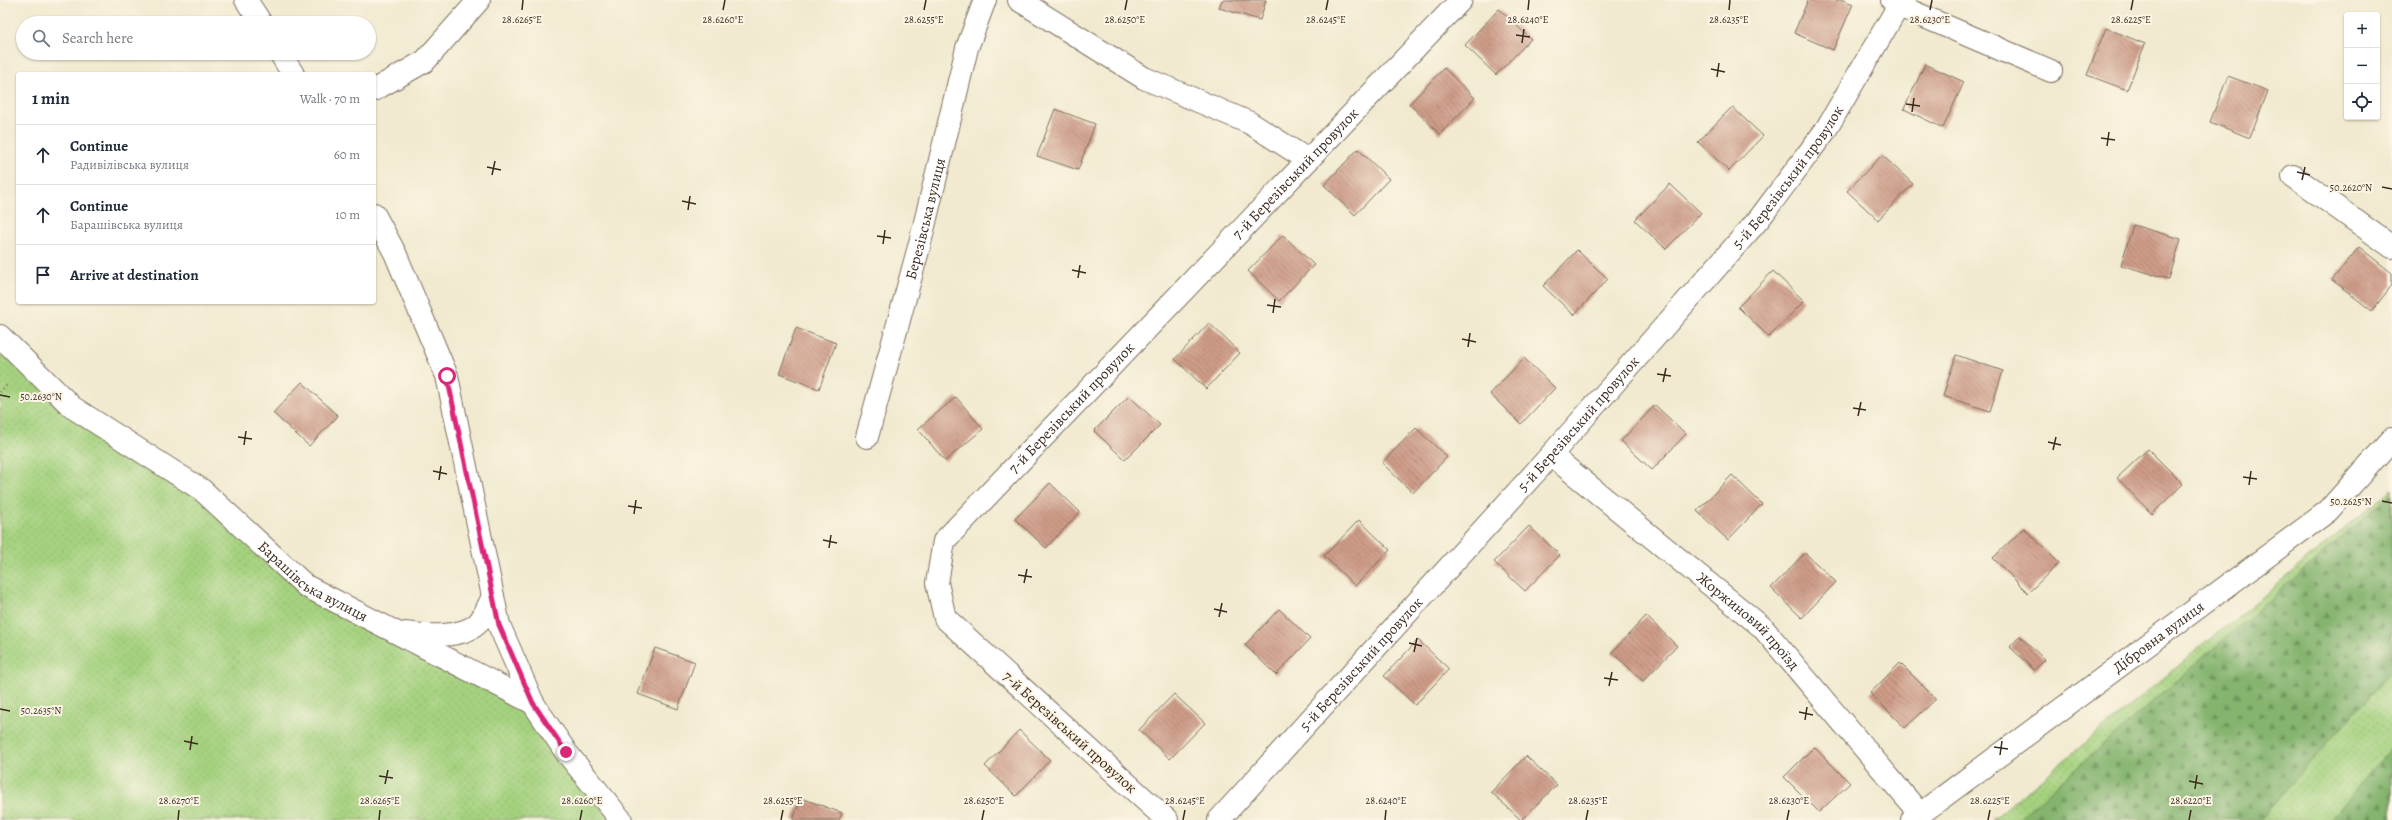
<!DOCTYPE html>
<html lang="en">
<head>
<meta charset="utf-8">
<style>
  body { margin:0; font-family:Alegreya,serif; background:#f6f6f7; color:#1f2937 }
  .controls { position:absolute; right:12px; top:12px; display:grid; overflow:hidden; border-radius:4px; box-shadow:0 1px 3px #0004 }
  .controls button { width:36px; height:36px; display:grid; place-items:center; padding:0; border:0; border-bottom:1px solid #e0e1e3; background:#fff; color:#1f2937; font:20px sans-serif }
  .stop { position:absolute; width:12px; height:12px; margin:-9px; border:3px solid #db2777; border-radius:50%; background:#fff }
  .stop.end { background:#db2777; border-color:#fff; box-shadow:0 1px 4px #0008 }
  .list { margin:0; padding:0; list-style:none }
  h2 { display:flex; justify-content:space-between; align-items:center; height:52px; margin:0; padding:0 16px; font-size:17px }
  h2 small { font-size:13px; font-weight:400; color:#747a83 }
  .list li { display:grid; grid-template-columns:26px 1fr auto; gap:12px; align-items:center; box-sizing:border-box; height:60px; padding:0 16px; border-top:1px solid #e0e1e3 }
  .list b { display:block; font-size:15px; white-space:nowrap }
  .list p { margin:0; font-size:13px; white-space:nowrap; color:#747a83 }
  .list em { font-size:13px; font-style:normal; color:#747a83 }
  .icon { flex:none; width:22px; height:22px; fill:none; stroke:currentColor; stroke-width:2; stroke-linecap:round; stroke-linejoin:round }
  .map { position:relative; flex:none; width:2392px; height:820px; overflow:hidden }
  .search { position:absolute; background:#fff; box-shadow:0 1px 3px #0004; left:16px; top:16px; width:360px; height:44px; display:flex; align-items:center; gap:10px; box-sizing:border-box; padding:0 14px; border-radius:22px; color:#747a83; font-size:15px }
  .panel { position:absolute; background:#fff; box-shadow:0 1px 3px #0004; left:16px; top:72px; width:360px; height:232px; border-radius:4px }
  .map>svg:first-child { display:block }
  .grass { fill:url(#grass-dots); stroke:#707e4e }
  .forest { fill:url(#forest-firs); stroke:#606f46 }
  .building { fill:url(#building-back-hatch) }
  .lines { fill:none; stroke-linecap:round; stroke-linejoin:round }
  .service-casing { stroke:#7b6d5c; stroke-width:24 }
  .minor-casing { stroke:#7b6d5c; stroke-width:24 }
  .path { stroke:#7b6d5c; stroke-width:2.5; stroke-dasharray:1 3; stroke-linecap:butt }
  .service { stroke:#fff; stroke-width:22 }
  .minor { stroke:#fff; stroke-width:22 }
  .route { stroke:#db2777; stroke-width:5 }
  .ticks { fill:none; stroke:#3b2a1e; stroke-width:1.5 }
  .labels { text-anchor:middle; stroke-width:4; stroke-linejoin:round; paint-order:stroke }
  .street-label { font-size:15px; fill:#3b2a1e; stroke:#fcf5e5 }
  .ticks-label { font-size:10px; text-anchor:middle; fill:#3b2a1e; stroke:#fcf5e5; stroke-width:4; stroke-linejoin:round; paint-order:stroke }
</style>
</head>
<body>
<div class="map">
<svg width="2392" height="820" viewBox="0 0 2392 820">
  <defs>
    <pattern id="grass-dots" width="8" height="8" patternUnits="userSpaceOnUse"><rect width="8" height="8" fill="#a5d27f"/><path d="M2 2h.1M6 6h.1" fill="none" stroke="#8fb46d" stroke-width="1.8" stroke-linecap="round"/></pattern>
    <pattern id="forest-firs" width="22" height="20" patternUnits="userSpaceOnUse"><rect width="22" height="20" fill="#84b46e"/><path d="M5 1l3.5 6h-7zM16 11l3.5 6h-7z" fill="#6d935a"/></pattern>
    <pattern id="building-back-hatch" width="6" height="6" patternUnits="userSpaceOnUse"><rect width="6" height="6" fill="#ce9c88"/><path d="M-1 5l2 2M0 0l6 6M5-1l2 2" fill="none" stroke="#a87f6f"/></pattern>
  </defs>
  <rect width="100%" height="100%" fill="#fcf5e5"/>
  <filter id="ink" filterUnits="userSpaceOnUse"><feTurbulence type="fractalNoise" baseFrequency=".025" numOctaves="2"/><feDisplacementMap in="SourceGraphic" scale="8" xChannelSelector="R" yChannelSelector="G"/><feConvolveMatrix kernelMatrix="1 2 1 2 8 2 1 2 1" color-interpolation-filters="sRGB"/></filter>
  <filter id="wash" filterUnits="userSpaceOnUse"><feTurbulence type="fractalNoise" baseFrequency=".012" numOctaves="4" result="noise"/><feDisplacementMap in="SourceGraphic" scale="16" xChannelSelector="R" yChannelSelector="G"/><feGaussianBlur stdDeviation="0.9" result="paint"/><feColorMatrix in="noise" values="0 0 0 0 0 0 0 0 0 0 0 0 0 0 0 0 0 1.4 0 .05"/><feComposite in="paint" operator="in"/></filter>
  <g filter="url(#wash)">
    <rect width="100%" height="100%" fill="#f1ead0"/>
    <g class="grass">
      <polygon points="0,336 72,407 202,490 306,586 533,703 621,820 0,820"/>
      <polygon points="2392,489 2392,820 1992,820"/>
    </g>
    <g class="forest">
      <polygon points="2392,493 2392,670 2260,820 2017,820"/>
      <polygon points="2392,747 2392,820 2330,820"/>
    </g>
    <g id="blocks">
      <g class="building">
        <polygon points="1222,0 1266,0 1260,20 1219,8"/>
        <polygon points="1808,0 1843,0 1853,4 1833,50 1794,33"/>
        <polygon points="1499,9 1531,39 1496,75 1465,45"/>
        <polygon points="2106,28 2145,44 2127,90 2087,75"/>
        <polygon points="1925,64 1964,82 1943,128 1904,109"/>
        <polygon points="1444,68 1475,98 1440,134 1409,104"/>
        <polygon points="2228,76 2268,91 2250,138 2210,122"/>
        <polygon points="1732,107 1763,136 1729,171 1698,142"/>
        <polygon points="1055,109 1095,124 1078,170 1037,156"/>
        <polygon points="1358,149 1389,179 1355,215 1324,185"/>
        <polygon points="1882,155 1913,184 1878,220 1847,191"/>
        <polygon points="1670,184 1701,213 1666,249 1635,220"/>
        <polygon points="2133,225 2181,239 2169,279 2121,265"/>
        <polygon points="1283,235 1314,265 1279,301 1248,271"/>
        <polygon points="2359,247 2392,273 2392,285 2372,311 2332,280"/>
        <polygon points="1577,250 1608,279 1574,315 1543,286"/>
        <polygon points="1773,271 1804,301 1769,337 1738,307"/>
        <polygon points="1209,323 1240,353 1206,389 1175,359"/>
        <polygon points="796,328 836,343 819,389 779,374"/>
        <polygon points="1956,355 2003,371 1990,411 1943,396"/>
        <polygon points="1524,358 1555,388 1521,424 1490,394"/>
        <polygon points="302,382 338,416 309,446 273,413"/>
        <polygon points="1129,396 1160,425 1125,460 1094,431"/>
        <polygon points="956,397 983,429 945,461 918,429"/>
        <polygon points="1655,405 1686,434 1652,470 1621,441"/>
        <polygon points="1416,428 1447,457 1413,493 1382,463"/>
        <polygon points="2148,449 2183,484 2152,514 2117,478"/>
        <polygon points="1732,475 1762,504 1728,540 1697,511"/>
        <polygon points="1050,483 1080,512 1046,548 1015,519"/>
        <polygon points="1359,520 1390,550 1355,586 1324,556"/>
        <polygon points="1529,526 1560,555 1525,591 1494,562"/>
        <polygon points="2024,528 2059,563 2028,593 1993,558"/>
        <polygon points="1805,553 1836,582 1802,618 1771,588"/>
        <polygon points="1279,609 1310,639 1276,675 1245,645"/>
        <polygon points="1646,616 1677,646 1643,681 1612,652"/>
        <polygon points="2020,636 2045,660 2034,670 2010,647"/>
        <polygon points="1418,640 1449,669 1415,705 1384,676"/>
        <polygon points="655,648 695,662 678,709 638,694"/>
        <polygon points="1900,663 1936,699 1905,728 1870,693"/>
        <polygon points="1174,694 1205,723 1170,759 1139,730"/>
        <polygon points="1019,730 1050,760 1016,796 985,766"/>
        <polygon points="1814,747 1850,783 1819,812 1784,777"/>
        <polygon points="1526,756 1557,785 1521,820 1491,792"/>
        <polygon points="801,798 842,813 839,820 793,820"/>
      </g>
    </g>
  </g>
  <g filter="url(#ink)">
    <use href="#blocks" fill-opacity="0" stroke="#7b6d5c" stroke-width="1"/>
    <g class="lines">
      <g class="service-casing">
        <g id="service">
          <polyline points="374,90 425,61 479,0"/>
          <polyline points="2293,176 2392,247"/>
        </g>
      </g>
      <g class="minor-casing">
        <g id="minor">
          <polyline points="246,0 261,23"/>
          <polyline points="1019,0 1144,78 1250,123 1308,160"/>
          <polyline points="1892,0 1899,6 2051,71"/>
          <polyline points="280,53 293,74"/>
          <polyline points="374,214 395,253 447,376 499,625 533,703"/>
          <path id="s1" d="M0,336L72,407L202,490L306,586L533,703L566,752L621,820"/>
          <path id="s2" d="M867,437L920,243L967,48L985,0"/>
          <path id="s3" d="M1551,455L1762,627L1919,813"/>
          <path d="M406,633C425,636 462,638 477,624C484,618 488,605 493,597"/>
          <path id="s4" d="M1167,820L945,618L937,583L944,541L1461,0"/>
          <path id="s5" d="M1219,820L1551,455L1759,219L1825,131L1902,0"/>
          <path id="s6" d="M1912,820L2328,511L2392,439"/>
        </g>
      </g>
      <polyline class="path" points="0,392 7,385"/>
      <use href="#service" class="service"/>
      <use href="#minor" class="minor"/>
    </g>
  </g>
  <g class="lines" filter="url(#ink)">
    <polyline class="route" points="447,376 499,625 533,703 566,752"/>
  </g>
  <path class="ticks" d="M522,10L523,0M723,10L725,0M924,10L926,0M1125,10L1127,0M1326,10L1328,0M1528,10L1529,0M1729,10L1730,0M1930,10L1932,0M2131,10L2133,0M1516,35L1530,37M1522,43L1524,29M1711,69L1725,72M1717,77L1719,63M1906,104L1920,106M1912,112L1914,98M2101,138L2115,140M2107,146L2109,132M487,167L501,170M2297,172L2310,175M492,175L495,161M2302,180L2305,167M2382,187L2392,189M682,201L696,204M688,210L690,196M877,236L891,238M883,244L885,230M1072,270L1086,273M1078,278L1080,265M1267,305L1281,307M1273,313L1275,299M1462,339L1476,342M1468,347L1470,333M1657,374L1671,376M1663,382L1666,368M0,395L10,397M1853,408L1866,410M1858,416L1861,402M238,437L252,439M2048,442L2061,445M244,445L246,431M2053,450L2056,437M433,471L447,474M2243,477L2257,479M439,480L441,466M2249,485L2251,471M2382,501L2392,503M628,506L642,508M634,514L636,500M823,540L837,543M829,548L831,535M1018,575L1032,577M1024,583L1027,569M1214,609L1227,612M1219,617L1222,603M1409,643L1422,646M1414,652L1417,638M1604,678L1618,680M1609,686L1612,672M0,709L10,711M1799,712L1813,715M1805,720L1807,707M184,741L198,744M1994,747L2008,749M190,750L192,736M2000,755L2002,741M379,776L393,778M2189,781L2203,784M385,784L388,770M2195,789L2197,775M178,820L179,810M379,820L380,810M580,820L582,810M781,820L783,810M982,820L984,810M1183,820L1185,810M1385,820L1386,810M1586,820L1588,810M1787,820L1789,810M1988,820L1990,810M2189,820L2191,810"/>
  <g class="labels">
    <g class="street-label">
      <text dy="5" stroke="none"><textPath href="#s4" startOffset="887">7-й Березівський провулок</textPath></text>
      <text dy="5" stroke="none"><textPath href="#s5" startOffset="859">5-й Березівський провулок</textPath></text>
      <text dy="5" stroke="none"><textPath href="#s2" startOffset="226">Березівська вулиця</textPath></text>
      <text dy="5" stroke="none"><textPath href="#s4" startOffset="563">7-й Березівський провулок</textPath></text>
      <text dy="5" stroke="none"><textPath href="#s5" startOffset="535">5-й Березівський провулок</textPath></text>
      <text dy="5" stroke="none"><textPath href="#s1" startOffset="400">Барашівська вулиця</textPath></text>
      <text dy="5" stroke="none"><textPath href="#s3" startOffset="258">Жоржиновий проїзд</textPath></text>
      <text dy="5" stroke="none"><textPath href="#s6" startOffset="307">Дібровна вулиця</textPath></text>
      <text dy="5" stroke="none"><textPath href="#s5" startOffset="211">5-й Березівський провулок</textPath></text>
      <text transform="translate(1070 732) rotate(42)" y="5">7-й Березівський провулок</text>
    </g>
  </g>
  <g class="ticks-label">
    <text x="1125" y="23">28.6250°E</text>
    <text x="2131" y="23">28.6225°E</text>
    <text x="522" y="23">28.6265°E</text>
    <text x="723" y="23">28.6260°E</text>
    <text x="924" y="23">28.6255°E</text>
    <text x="1326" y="23">28.6245°E</text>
    <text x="1528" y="23">28.6240°E</text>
    <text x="1729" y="23">28.6235°E</text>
    <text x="1930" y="23">28.6230°E</text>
    <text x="2351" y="191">50.2620°N</text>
    <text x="41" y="400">50.2630°N</text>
    <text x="2351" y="505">50.2625°N</text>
    <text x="41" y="714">50.2635°N</text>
    <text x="179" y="804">28.6270°E</text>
    <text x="380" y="804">28.6265°E</text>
    <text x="582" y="804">28.6260°E</text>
    <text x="783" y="804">28.6255°E</text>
    <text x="984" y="804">28.6250°E</text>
    <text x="1185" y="804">28.6245°E</text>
    <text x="1386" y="804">28.6240°E</text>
    <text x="1588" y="804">28.6235°E</text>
    <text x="1789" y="804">28.6230°E</text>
    <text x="1990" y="804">28.6225°E</text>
    <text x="2191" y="804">28.6220°E</text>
  </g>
</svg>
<div class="controls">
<button>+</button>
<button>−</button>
<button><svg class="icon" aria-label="locate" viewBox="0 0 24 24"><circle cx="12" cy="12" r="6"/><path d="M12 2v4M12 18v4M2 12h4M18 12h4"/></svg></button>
</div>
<div class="stop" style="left:447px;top:376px"></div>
<div class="stop end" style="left:566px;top:752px"></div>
<div class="search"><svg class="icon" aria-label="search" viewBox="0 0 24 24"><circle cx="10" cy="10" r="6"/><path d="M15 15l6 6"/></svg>Search here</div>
<section class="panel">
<h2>1 min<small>Walk · 70 m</small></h2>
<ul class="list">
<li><svg class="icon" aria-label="ahead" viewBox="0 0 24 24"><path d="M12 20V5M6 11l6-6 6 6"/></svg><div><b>Continue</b><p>Радивілівська вулиця</p></div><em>60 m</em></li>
<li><svg class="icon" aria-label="ahead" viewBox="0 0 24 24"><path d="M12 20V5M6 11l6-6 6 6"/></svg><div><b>Continue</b><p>Барашівська вулиця</p></div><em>10 m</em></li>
<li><svg class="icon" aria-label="arrive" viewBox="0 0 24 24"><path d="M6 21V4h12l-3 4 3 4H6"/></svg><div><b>Arrive at destination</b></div></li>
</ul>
</section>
</div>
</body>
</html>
